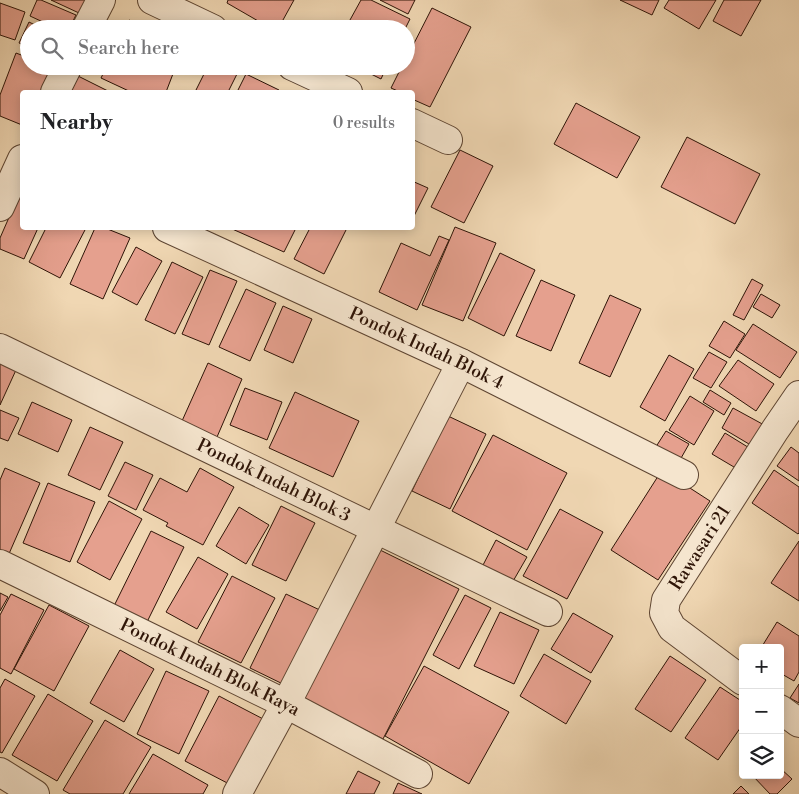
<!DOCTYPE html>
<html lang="en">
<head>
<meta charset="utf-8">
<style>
  body { margin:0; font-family:"Libre Bodoni",serif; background:#f2f2f2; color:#202124 }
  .controls { position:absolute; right:15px; bottom:15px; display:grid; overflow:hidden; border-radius:5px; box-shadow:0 2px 12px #0003 }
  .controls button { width:45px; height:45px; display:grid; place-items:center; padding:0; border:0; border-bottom:1px solid #e0e0e0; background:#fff; color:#202124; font:25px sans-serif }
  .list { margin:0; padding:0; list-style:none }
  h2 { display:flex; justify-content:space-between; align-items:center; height:65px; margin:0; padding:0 20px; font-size:21px }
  h2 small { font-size:16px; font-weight:400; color:#757577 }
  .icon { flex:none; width:28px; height:28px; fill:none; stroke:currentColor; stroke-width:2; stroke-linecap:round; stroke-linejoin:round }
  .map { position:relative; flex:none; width:799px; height:794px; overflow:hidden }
  .search { position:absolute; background:#fff; box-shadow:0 2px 12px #0003; left:20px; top:20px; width:395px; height:55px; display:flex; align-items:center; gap:12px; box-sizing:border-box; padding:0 18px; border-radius:28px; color:#757577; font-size:19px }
  .panel { position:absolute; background:#fff; box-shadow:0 2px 12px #0003; left:20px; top:90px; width:395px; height:140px; border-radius:5px }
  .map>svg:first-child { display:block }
  .building { fill:#e5a08e; stroke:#2e1407 }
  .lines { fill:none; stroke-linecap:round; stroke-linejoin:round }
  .minor-casing { stroke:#5e4532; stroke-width:30 }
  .minor { stroke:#f5e5ce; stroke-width:28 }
  .labels { text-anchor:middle; stroke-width:5; stroke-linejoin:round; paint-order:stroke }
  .street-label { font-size:18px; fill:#2e1407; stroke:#f5e5ce }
</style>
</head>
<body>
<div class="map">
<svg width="799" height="794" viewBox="0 0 799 794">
  <rect width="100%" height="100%" fill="#f0d7b3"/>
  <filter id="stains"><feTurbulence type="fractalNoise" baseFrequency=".004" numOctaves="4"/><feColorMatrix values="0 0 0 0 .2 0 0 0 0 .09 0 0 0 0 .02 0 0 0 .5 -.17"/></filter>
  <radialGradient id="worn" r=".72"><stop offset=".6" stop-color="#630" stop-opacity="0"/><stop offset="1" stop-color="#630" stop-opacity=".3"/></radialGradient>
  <g class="building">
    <polygon points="37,0 41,0 76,15 69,29 58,29 30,16"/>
    <polygon points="51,0 86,0 79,13"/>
    <polygon points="228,0 294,0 278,29 272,29 227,3"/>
    <polygon points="361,0 371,0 410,19 405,29 345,29"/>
    <polygon points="380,0 415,0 408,14"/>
    <polygon points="620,0 659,0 652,15"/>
    <polygon points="669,0 716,0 699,29 664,8"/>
    <polygon points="724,0 761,0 741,36 713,21"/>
    <polygon points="0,3 25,12 15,40 0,35"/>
    <polygon points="432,8 471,27 430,107 412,99 412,92 400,92 391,88 402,66 406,66 406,59"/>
    <polygon points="129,20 151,29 125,29"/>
    <polygon points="29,22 43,29 29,29 29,47 19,43"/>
    <polygon points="16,53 29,58 29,66 51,67 41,92 22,92 22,125 0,116 0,95"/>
    <polygon points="107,66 176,66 166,92 131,92 101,78"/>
    <polygon points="208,66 232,66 239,70 228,92 200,92 196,90"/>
    <polygon points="355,66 387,66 381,79"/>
    <polygon points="246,74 279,90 278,92 237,92"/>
    <polygon points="76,75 110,92 67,92"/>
    <polygon points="576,103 640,137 617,178 554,144"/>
    <polygon points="687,137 760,174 735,224 661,187"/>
    <polygon points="460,150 493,166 464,223 431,207"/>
    <polygon points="412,181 428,188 413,218 412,218"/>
    <polygon points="21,190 22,190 22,228 38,228 24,259 0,249 0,238"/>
    <polygon points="455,227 496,243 463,321 422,305"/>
    <polygon points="46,228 86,228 60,278 29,262"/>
    <polygon points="95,228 105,228 130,238 103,299 70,284"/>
    <polygon points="230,228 296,228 284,252"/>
    <polygon points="310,228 347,228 324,274 294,259"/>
    <polygon points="439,236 449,240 417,310 379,292 401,243 430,256"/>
    <polygon points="136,247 162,261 137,305 112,292"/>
    <polygon points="500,253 535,270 504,336 468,318"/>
    <polygon points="172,262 203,277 175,334 145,320"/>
    <polygon points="210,270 237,281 209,345 182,334"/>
    <polygon points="752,279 763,285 744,320 733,315"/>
    <polygon points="541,280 575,295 551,351 516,336"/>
    <polygon points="246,289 276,303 250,361 219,347"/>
    <polygon points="761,294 780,305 772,318 753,307"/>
    <polygon points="610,295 641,309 610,377 579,363"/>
    <polygon points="283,306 312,319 293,363 264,350"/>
    <polygon points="724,321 745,334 730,358 709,346"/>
    <polygon points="753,324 797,352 780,378 736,350"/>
    <polygon points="709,352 727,362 711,388 693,378"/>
    <polygon points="669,355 694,369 665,421 640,407"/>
    <polygon points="738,360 774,384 756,411 719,386"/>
    <polygon points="0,363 16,370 0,405"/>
    <polygon points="208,363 242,379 217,437 182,421"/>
    <polygon points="245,388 282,402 267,440 230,425"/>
    <polygon points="710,390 731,403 724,415 703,402"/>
    <polygon points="295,392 359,421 333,477 269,448"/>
    <polygon points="690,396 714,411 694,445 669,430"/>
    <polygon points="32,402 72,420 58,452 18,434"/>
    <polygon points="733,408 766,426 754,447 722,428"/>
    <polygon points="0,410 19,418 8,441 0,438"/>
    <polygon points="448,416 486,434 450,509 412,491"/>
    <polygon points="90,427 123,442 100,490 68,475"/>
    <polygon points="666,431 689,444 676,467 652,453"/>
    <polygon points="725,433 751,449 739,470 712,454"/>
    <polygon points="493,435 567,473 527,550 452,511"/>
    <polygon points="791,447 799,453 799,481 777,466"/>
    <polygon points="125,462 153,475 136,510 108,496"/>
    <polygon points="5,468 40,483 8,556 0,552 0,480"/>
    <polygon points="200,468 234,487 203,545 166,526 168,523 143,510 160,478 187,492"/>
    <polygon points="662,470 710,501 658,580 611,550"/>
    <polygon points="774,470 799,487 799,533 798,534 752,503"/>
    <polygon points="48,483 95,502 70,562 23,543"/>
    <polygon points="109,501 142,519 110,580 77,562"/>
    <polygon points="281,506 315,523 286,581 252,565"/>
    <polygon points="239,507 269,525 246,564 216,546"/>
    <polygon points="560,509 603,532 567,599 523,576"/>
    <polygon points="151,531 184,547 146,624 113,608"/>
    <polygon points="496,540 527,557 512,583 482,567"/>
    <polygon points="799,541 799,601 771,583"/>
    <polygon points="374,547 459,589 383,739 299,697"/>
    <polygon points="198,557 228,574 197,629 166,612"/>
    <polygon points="232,576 275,598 241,663 198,642"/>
    <polygon points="0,593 8,597 0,611"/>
    <polygon points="11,594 44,610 11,674 0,668 0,615"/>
    <polygon points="286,594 324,612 287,686 250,668"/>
    <polygon points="465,595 491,608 459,669 433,655"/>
    <polygon points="49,605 89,626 54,691 14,669"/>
    <polygon points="500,612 539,630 514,684 474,666"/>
    <polygon points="573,613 613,636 591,673 551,649"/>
    <polygon points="777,622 799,636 799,672 794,681 780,673 780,648 761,648"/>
    <polygon points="120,650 154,669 124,722 90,703"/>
    <polygon points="544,654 591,681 566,724 520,696"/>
    <polygon points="670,656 706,680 671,732 635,709"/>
    <polygon points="424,666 509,712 469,784 385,736"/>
    <polygon points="166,671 209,691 179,754 137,734"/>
    <polygon points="5,679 35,696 2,753 0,752 0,688"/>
    <polygon points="799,684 799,703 790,698"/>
    <polygon points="720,687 743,702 743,724 718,760 685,738"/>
    <polygon points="48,694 93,721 57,781 12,755"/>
    <polygon points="219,696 267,721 233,786 185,761"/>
    <polygon points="105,720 151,747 123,794 70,794 63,790"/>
    <polygon points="153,754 208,785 203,794 129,794"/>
    <polygon points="780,768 792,779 777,794 770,794 752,775 780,775"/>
    <polygon points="358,771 380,782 374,794 346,794"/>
    <polygon points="398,783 422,794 393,794"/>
    <polygon points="741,786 749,794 733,794"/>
  </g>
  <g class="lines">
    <g class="minor-casing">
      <g id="minor">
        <polyline points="152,0 213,29"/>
        <polyline points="86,29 101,0"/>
        <polyline points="292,66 348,92"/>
        <polyline points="55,92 68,66"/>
        <polyline points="412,123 448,140"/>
        <polyline points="0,207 22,159"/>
        <path id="s1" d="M167,228L461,363L684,475"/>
        <path id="s2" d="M0,348L548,612"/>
        <path id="s3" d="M0,564L286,704L418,774"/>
        <path id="s4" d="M743,681L672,628L664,613L666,600L775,430L799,395"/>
        <polyline points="780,709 799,723"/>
        <polyline points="0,772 35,794"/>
        <polyline points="237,794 286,704 461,363"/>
      </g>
    </g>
    <use href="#minor" class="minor"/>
  </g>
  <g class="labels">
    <g class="street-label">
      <text dy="6" stroke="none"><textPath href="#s1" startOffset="286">Pondok Indah Blok 4</textPath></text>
      <text dy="6" stroke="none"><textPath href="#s2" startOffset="304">Pondok Indah Blok 3</textPath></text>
      <text dy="6" stroke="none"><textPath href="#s4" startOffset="181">Rawasari 21</textPath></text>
      <text dy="6" stroke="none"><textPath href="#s3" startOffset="234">Pondok Indah Blok Raya</textPath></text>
    </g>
  </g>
  <rect width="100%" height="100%" filter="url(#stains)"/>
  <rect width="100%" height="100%" fill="url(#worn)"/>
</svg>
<div class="controls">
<button>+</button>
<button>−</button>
<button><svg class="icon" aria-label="layers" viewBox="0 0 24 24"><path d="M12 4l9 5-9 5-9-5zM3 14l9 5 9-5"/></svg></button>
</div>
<div class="search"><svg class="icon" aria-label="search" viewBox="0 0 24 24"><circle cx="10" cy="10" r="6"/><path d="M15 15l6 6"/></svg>Search here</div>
<section class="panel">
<h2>Nearby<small>0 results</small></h2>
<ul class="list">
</ul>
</section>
</div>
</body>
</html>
